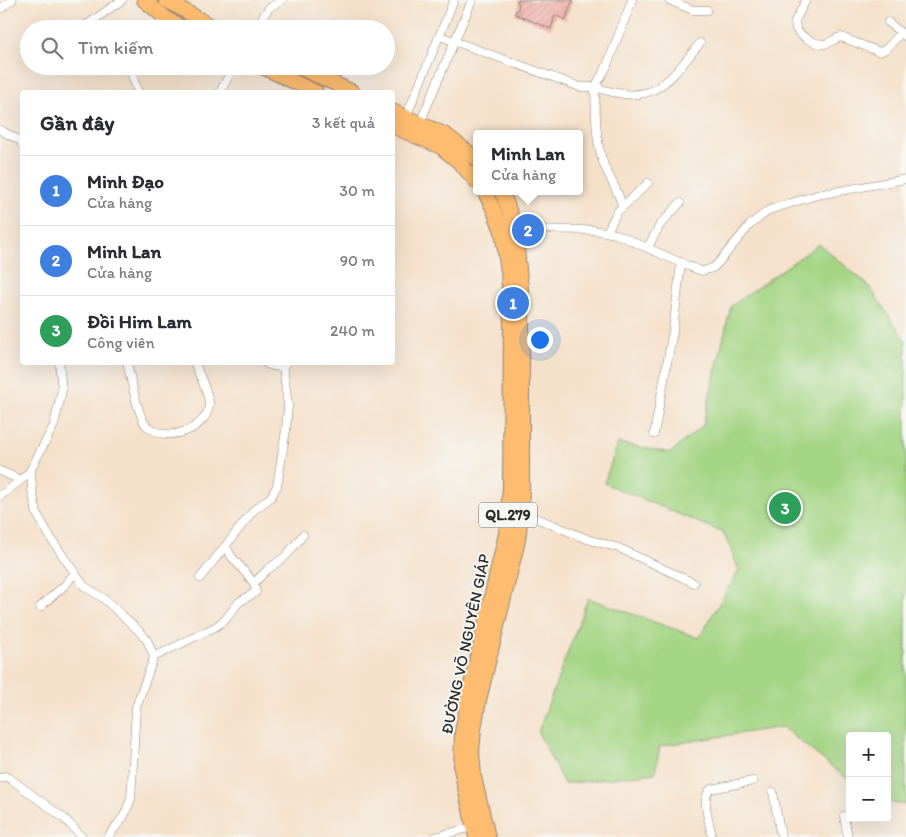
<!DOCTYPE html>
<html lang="vi">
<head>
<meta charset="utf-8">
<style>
  body { margin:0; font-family:Itim,sans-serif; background:#f7f7f7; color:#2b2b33 }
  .controls { position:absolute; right:15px; bottom:15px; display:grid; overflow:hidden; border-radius:5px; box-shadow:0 5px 20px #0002 }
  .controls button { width:45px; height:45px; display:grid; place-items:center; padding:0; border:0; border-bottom:1px solid #e1e1e2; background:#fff; color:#2b2b33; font:25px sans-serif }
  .you { position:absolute; left:539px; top:339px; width:18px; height:18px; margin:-12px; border:4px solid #fff; border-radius:50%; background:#1a73e8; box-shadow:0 0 0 8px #1a73e833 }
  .badge { display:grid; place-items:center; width:32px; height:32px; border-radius:50%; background:#b45309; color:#fff; font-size:16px; font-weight:700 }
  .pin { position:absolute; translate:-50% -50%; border:2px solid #fff; box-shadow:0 1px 5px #0006 }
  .popup { position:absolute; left:473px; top:130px; width:110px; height:65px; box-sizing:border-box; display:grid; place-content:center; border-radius:5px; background:#fff; filter:drop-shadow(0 1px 4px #0005); font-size:16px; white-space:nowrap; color:#7c7c81 }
  .popup b { font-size:19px; color:#2b2b33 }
  .popup::after { content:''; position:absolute; left:50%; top:100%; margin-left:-10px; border:10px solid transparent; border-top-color:#fff }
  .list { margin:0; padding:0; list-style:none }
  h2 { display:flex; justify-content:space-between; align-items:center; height:65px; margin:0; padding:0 20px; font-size:21px }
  h2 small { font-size:16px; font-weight:400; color:#7c7c81 }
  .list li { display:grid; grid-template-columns:32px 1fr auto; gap:15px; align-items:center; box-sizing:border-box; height:70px; padding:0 20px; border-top:1px solid #e1e1e2 }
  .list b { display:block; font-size:19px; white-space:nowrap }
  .list p { margin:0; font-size:16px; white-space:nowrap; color:#7c7c81 }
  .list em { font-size:16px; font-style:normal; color:#7c7c81 }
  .icon { flex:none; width:28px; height:28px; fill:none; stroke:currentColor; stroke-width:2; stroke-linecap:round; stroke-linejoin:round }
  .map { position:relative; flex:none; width:906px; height:837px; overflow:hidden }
  .search { position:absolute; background:#fff; box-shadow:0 5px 20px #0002; left:20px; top:20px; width:375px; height:55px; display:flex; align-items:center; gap:12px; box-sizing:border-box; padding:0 18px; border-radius:28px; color:#7c7c81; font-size:19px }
  .panel { position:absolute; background:#fff; box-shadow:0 5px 20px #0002; left:20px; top:90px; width:375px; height:275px; border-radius:5px }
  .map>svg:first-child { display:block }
  .park { fill:#a4d584; stroke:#688058 }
  .building { fill:url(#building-hatch) }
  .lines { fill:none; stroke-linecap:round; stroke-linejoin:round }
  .street-casing { stroke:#90867a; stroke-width:9 }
  .highway-casing { stroke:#90867a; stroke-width:16 }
  .street { stroke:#fff; stroke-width:8 }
  .highway { stroke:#fdbc6f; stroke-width:14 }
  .labels { text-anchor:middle; stroke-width:4; stroke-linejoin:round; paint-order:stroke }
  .shield { fill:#f6f6f2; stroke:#686867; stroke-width:1 }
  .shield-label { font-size:15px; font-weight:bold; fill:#2b2b2b }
  .street-label { font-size:16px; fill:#2b2b2b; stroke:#f6f6f2 }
</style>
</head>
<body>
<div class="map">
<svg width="906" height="837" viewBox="0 0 906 837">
  <defs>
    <pattern id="building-hatch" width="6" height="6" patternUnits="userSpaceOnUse" patternTransform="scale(1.25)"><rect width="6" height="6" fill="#f1aea5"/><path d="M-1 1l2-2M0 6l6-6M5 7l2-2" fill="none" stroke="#c38e87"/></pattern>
  </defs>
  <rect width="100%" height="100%" fill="#f6f6f2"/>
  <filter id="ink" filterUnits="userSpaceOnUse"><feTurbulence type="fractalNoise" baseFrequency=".02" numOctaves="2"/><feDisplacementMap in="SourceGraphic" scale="10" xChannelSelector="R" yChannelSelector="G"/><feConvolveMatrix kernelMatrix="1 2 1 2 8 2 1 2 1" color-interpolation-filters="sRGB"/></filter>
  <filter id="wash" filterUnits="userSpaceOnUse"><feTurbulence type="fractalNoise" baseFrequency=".0096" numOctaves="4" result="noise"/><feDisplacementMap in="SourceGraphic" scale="20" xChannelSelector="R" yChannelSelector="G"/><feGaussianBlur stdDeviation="1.12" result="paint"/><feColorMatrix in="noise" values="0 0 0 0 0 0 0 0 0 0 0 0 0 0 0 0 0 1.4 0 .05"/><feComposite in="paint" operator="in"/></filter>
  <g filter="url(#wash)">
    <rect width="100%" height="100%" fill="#f5e1ca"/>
    <polygon class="park" points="819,244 868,285 906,341 906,805 887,802 887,736 850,736 850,781 782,727 660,746 655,773 564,784 538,732 588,598 699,638 739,570 724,533 604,483 618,443 670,453 703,425 731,306"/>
    <g id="blocks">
      <polygon class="building" points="517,0 573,0 565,20 555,15 551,29 515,14 519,6"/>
    </g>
  </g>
  <g filter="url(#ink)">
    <use href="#blocks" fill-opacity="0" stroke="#90867a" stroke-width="1"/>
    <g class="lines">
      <g class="street-casing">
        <g id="street">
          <polyline points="669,0 693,10 707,10"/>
          <path d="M806,0L795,21L796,29C801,37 816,45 825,44C831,43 835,38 841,37L880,52L886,49L901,33"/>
          <polyline points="0,9 12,0"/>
          <polyline points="888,22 906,37"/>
          <polyline points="81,29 122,0"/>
          <polyline points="154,29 167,19"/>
          <polyline points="254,29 269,8 282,0"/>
          <polyline points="440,36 580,87 595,87 606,68 632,0"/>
          <polyline points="129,66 138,92"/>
          <polyline points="220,92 234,66"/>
          <polyline points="406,117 454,0"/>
          <polyline points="420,123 472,0"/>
          <polyline points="0,130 21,141 22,145"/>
          <path d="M622,205C618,191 610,179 604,165C595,141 596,113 595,87C653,107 666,85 700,43"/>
          <polyline points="513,229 593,230 616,234 688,266 702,271 713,268 719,262 750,225 769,210 817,195 906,179"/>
          <polyline points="607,232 617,212 648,183"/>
          <polyline points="648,247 660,225 680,203"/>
          <polyline points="59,362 62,390 54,425 31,469 32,490 37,514 52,540 84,586 103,598 137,629 147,640 154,657 215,627 225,620 239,602 256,592 254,583 267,570 286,556 303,535"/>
          <path d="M127,362C130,376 138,417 146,425C166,446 210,428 209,403C209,395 198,371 194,362"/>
          <path d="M264,362C270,366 278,369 285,364"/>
          <polyline points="654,434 673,331 681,262"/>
          <polyline points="0,471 21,480"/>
          <polyline points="0,496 21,480 31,470"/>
          <polyline points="518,513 541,520 587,539 619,548 694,583"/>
          <polyline points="225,546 232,557 254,583"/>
          <polyline points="200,578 254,510 271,497 277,486 286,430 288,406 283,366"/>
          <polyline points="40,607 65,585 74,574"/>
          <polyline points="0,778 5,776 12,780 65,819 82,837"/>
          <polyline points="773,792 781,837"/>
          <polyline points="844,816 848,837"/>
          <polyline points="108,837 124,816 131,799 136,707 154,657"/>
          <polyline points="435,837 476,826"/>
          <path d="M712,837C710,824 700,797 711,789L753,781"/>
        </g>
      </g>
      <g class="highway-casing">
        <g id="highway">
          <polyline points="144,0 167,19 184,29"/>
          <polyline points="166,0 216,29"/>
          <polyline points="260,66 316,92"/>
          <polyline points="296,66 353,92"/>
          <polyline points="392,111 446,135 477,159"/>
          <polyline points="392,126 441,147 458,161 477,182"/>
          <polyline points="476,837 461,769 462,733 469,693 506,534 510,488 511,321 508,271 502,231 493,208 484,191"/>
          <polyline points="488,837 474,777 472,752 474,729 479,700 518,540 521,514 522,488 522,300 515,228 507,204 501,191"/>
        </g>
      </g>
      <use href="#street" class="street"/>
      <use href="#highway" class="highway"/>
    </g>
  </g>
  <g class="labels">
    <rect class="shield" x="479" y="502.5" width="58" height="25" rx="4"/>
    <g class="shield-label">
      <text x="508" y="520">QL.279</text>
    </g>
    <g class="street-label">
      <text transform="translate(465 644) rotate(-78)" y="6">ĐƯỜNG VÕ NGUYÊN GIÁP</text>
    </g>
  </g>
</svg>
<div class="controls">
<button>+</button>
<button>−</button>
</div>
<div class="you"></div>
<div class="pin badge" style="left:513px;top:303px;background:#3f7fe0">1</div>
<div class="pin badge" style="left:528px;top:230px;background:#3f7fe0">2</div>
<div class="popup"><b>Minh Lan</b>Cửa hàng</div>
<div class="pin badge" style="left:785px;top:508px;background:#2e9e5b">3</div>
<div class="search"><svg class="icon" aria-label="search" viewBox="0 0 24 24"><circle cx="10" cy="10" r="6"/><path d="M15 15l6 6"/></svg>Tìm kiếm</div>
<section class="panel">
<h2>Gần đây<small>3 kết quả</small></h2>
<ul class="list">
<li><span class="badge" style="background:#3f7fe0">1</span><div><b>Minh Đạo</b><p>Cửa hàng</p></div><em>30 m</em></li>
<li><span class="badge" style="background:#3f7fe0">2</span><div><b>Minh Lan</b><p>Cửa hàng</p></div><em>90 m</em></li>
<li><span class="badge" style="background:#2e9e5b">3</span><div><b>Đồi Him Lam</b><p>Công viên</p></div><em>240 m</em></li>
</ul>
</section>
</div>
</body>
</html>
